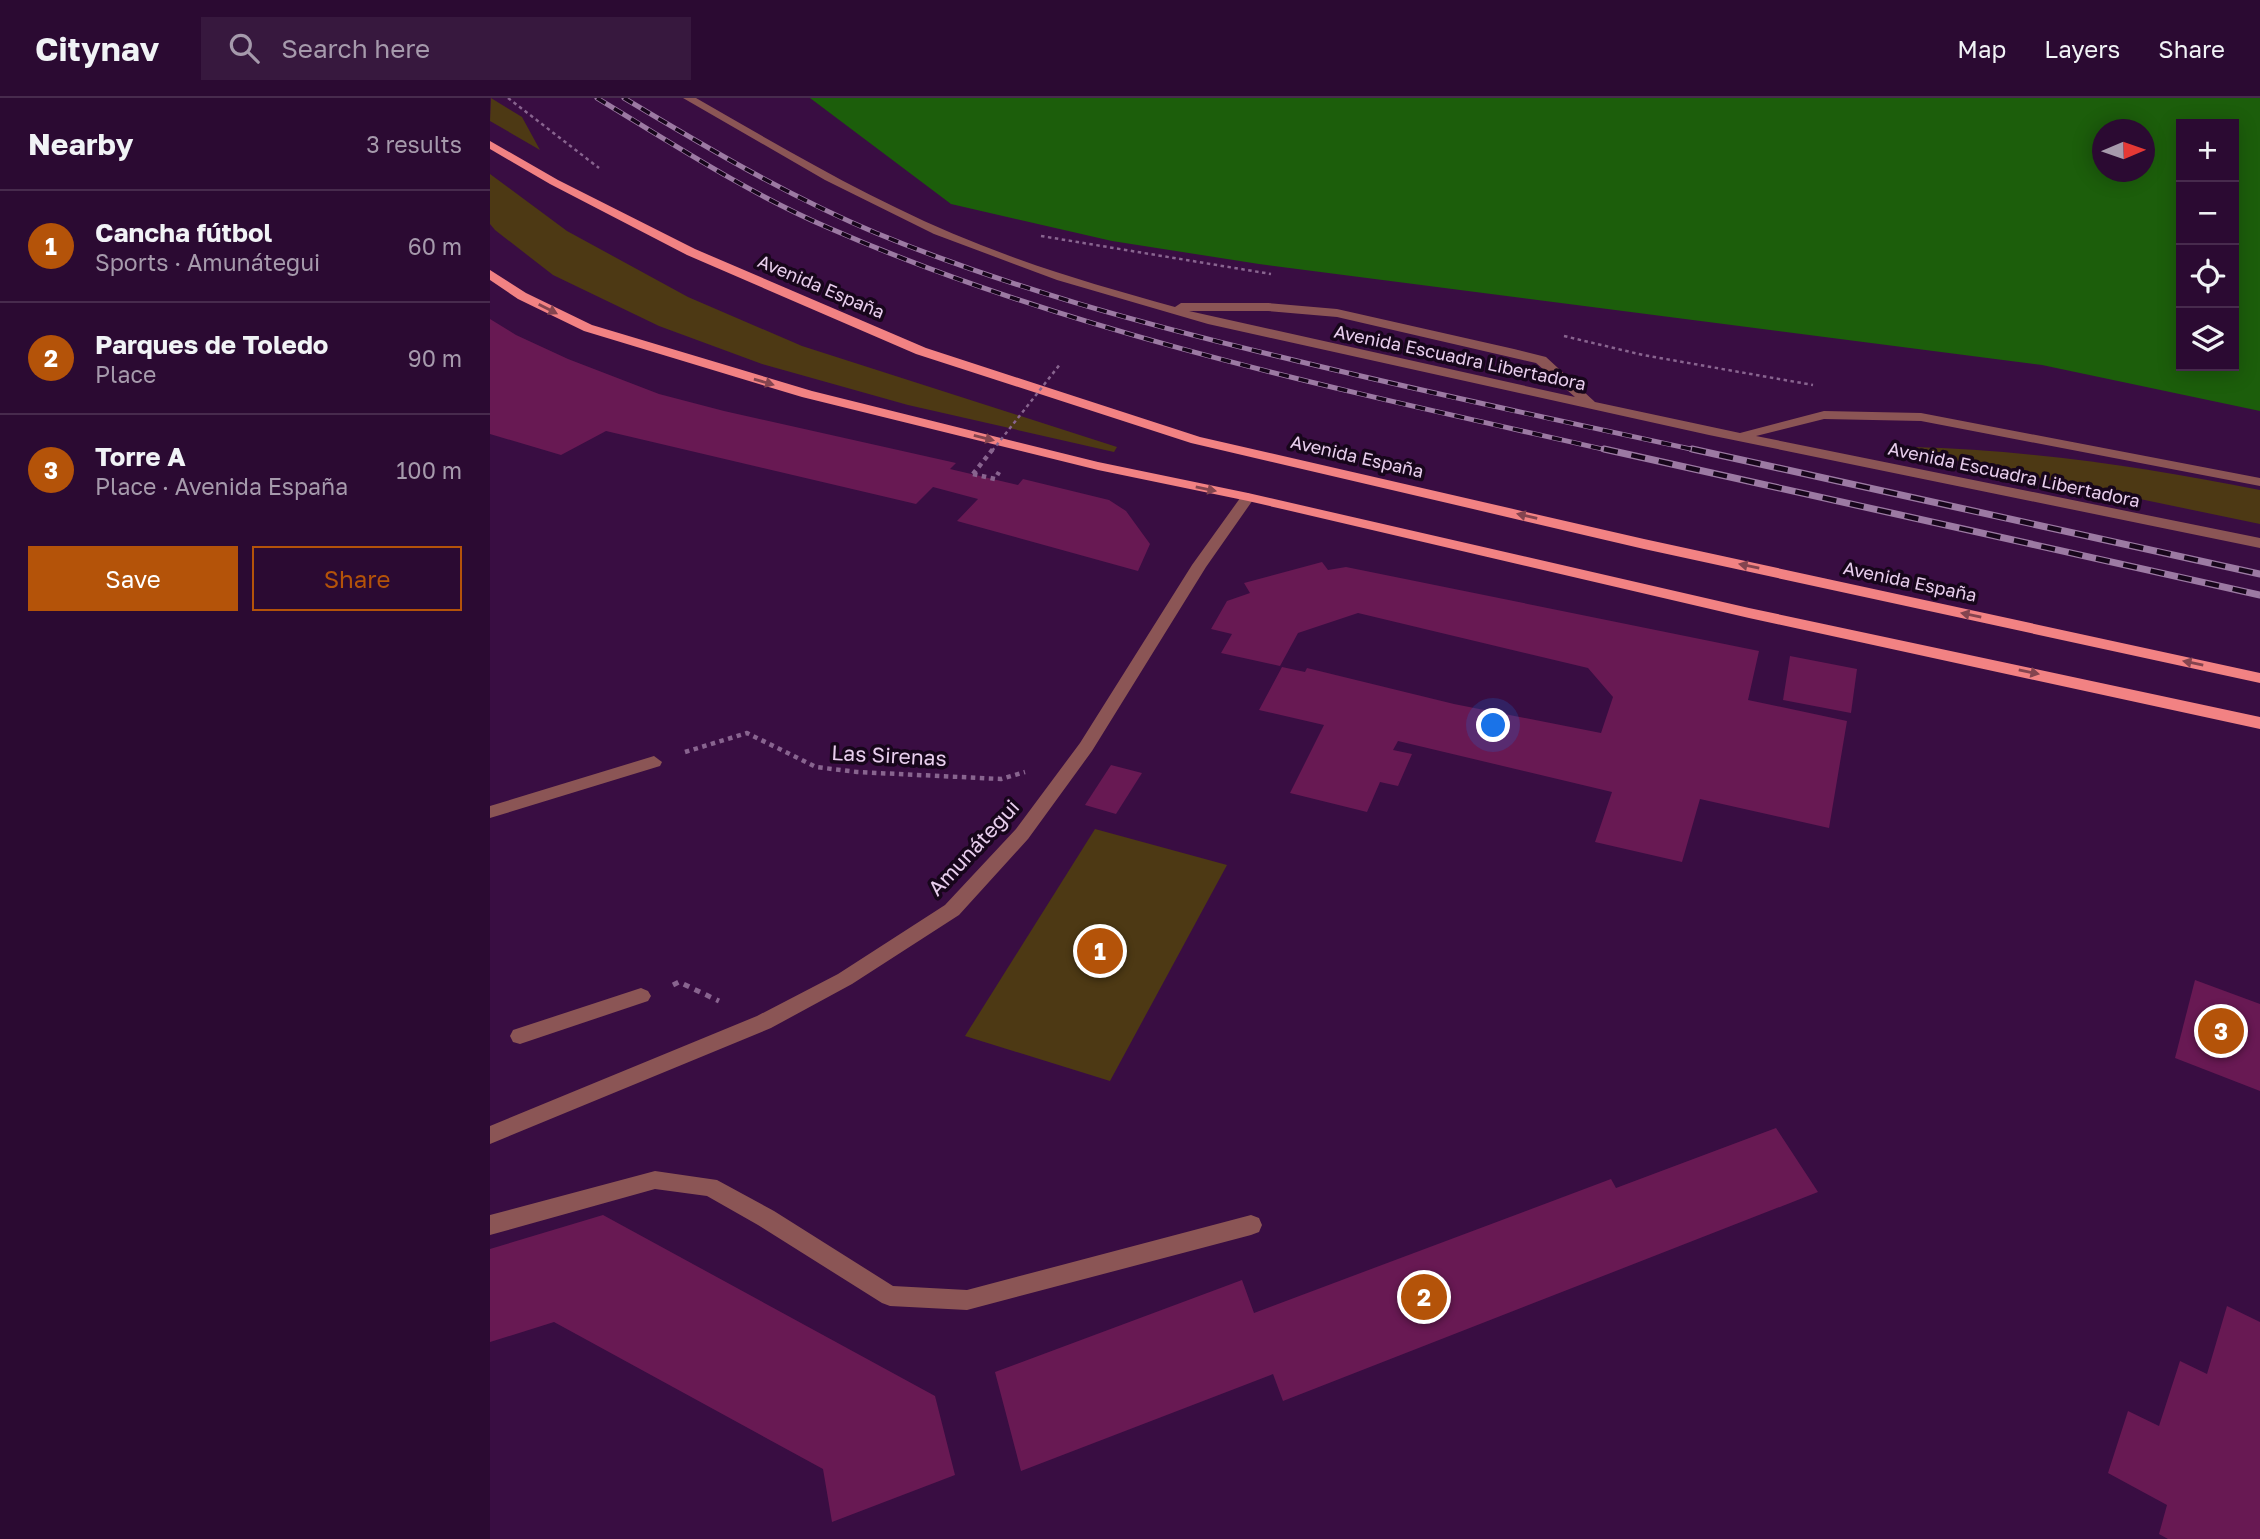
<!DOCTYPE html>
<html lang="en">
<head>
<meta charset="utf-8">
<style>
  body { margin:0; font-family:"Golos Text",sans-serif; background:#37183e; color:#f1f3f6 }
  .controls { position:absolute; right:21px; top:21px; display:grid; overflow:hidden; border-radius:0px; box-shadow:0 4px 18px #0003 }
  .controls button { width:63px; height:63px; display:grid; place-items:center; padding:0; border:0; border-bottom:2px solid #472b4d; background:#2b0a32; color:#f1f3f6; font:35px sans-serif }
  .compass { position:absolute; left:1602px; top:21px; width:63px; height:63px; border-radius:50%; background:#2b0a32; box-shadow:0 4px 18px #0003; rotate:88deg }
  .you { position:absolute; left:1004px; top:628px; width:24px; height:24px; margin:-18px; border:5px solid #fff; border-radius:50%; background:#1a73e8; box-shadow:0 0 0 10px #1a73e833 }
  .badge { display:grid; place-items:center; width:46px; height:46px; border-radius:50%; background:#b45309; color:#fff; font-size:23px; font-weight:700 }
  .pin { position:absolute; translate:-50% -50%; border:4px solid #fff; box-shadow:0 2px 7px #0006 }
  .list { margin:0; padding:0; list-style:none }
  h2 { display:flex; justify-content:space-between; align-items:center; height:91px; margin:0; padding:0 28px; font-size:30px }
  h2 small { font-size:23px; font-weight:400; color:#a69aac }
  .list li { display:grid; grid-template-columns:46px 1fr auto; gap:21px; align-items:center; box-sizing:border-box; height:112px; padding:0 28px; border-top:2px solid #472b4d }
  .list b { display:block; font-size:26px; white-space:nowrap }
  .list p { margin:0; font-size:23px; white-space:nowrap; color:#a69aac }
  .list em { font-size:23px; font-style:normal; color:#a69aac }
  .actions { display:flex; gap:14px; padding:21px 28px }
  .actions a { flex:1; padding:16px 0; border:2px solid #b45309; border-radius:0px; text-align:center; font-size:24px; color:#b45309 }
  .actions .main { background:#b45309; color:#fff }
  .icon { flex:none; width:38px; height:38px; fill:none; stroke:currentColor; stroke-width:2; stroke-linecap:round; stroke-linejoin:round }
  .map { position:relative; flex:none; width:1770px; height:1441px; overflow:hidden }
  header { display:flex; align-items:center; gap:42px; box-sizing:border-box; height:98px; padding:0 35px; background:#2b0a32; border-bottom:2px solid #472b4d }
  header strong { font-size:33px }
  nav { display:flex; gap:38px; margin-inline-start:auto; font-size:24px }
  .search { width:490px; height:63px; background:#37183e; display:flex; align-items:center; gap:18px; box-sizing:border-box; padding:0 24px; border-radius:0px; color:#a69aac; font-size:26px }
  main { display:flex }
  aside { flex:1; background:#2b0a32 }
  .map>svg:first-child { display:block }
  .green { fill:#4d3914 }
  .water { fill:#1c5e0b; fill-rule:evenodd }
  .building { fill:#681953 }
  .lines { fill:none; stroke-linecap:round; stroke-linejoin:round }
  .path-far2 { stroke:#88648f; stroke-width:2.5; stroke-dasharray:3.5 3.5; stroke-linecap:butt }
  .path-far1 { stroke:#88648f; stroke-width:4.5; stroke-dasharray:4.5 4.5; stroke-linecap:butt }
  .path { stroke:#88648f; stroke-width:5; stroke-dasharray:6 6; stroke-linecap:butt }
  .minor { fill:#8b5555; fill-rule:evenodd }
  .major { fill:#f28283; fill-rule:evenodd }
  .rail-far1-casing { stroke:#9c7aa3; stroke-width:5 }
  .rail-casing { stroke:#9c7aa3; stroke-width:7 }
  .rail-far1 { stroke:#17061b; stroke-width:3.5; stroke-dasharray:10; stroke-linecap:butt }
  .rail { stroke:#17061b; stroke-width:4.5; stroke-dasharray:14; stroke-linecap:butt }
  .path-bridge-far1 { stroke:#88648f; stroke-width:2.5; stroke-dasharray:3.5 3.5; stroke-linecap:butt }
  .path-bridge { stroke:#88648f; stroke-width:4.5; stroke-dasharray:4.5 4.5; stroke-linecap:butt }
  .oneway { fill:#84444f }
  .labels { text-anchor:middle; stroke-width:7; stroke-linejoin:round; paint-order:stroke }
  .far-street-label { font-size:18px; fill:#e9cfee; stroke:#17061b }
  .street-label { font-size:21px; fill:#e9cfee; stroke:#17061b }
</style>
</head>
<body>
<header>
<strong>Citynav</strong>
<div class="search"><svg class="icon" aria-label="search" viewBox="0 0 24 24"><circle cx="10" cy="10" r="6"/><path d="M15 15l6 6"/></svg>Search here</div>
<nav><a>Map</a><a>Layers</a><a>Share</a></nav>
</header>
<main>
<aside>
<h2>Nearby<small>3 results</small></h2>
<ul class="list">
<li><span class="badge">1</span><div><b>Cancha fútbol</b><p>Sports · Amunátegui</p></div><em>60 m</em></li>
<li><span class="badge">2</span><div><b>Parques de Toledo</b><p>Place</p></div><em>90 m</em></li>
<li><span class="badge">3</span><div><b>Torre A</b><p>Place · Avenida España</p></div><em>100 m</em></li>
</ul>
<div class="actions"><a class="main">Save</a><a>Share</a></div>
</aside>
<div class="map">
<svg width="1770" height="1441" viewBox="0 0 1770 1441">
  <rect width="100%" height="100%" fill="#390d42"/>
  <g class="green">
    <polygon points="1,0 32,19 50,52 0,23"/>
    <polygon points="0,76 77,133 198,199 312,248 627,349 624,354 418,307 272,266 169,228 63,177 5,132 0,126"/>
    <path d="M1421,349C1540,352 1654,369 1770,392V426L1438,357Z"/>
    <polygon points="605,731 737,767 620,983 475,938"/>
  </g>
  <path class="water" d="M320,0H1770V313L1552,267L769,166L622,143L461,106ZM1691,26H1744V268H1691ZM1612,32H1654V74H1612Z"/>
  <g class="building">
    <polygon points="0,221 26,237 78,261 169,296 234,313 466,365 460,371 528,387 533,381 619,402 636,413 660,446 648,473 467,423 488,401 443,389 426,406 116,333 71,357 0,336"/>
    <polygon points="832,464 838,472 856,469 1269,553 1258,602 1357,623 1339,730 1210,701 1192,764 1105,744 1122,694 908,643 903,652 922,656 908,688 890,684 877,714 800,695 834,627 769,612 792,569 815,574 817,570 964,606 1111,635 1123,599 1098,570 868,515 808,535 790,568 731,555 742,536 721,531 737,503 760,495 754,485"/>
    <polygon points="1300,558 1367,571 1361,615 1293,602"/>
    <polygon points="621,667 652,675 626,716 595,707"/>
    <polygon points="1705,882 1770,906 1770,993 1685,960"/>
    <polygon points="1286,1030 1328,1094 793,1303 783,1276 531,1373 505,1274 752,1182 764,1215 1121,1081 1126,1090"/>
    <polygon points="113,1117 445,1298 465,1377 342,1424 333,1371 64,1224 0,1244 0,1151"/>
    <polygon points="1737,1208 1770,1224 1770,1441 1678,1441 1669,1436 1677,1407 1618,1375 1638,1313 1669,1328 1690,1263 1717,1276"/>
  </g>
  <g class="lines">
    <g class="path-far2">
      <polyline points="18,0 109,70"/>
      <polyline points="551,138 781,176"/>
      <polyline points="1074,238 1153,257 1323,287"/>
    </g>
    <g class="path-far1">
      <polyline points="483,376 505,381 509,374"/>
      <polyline points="195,654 257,635 326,669 367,674 511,681 535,674"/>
    </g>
    <polyline class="path" points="183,887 189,884 229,903"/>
    <g class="minor">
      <path d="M193,0H206C298,53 391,108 491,147C554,172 620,191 685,209L691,205H778L847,211L1024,251L1056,259L1105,304L1250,335L1334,313L1431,315L1770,380V388L1431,323L1334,321L1266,338L1770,440V450L1219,337L718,226L567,182L444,136L335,82ZM699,213H778L847,219L1046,265L1085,299Z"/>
      <polygon points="758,395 765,399 716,469 602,653 538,741 469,817 362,886 281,930 0,1046 0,1028 267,918 348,876 455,807 526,731 590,645 702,467 753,396"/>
      <polygon points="164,658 172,664 170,668 0,720 0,708"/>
      <polygon points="151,890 158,893 161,898 158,903 30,946 23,944 20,938 23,932"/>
      <polygon points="165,1073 227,1082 284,1113 403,1188 477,1192 761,1117 769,1120 772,1127 769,1134 761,1137 477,1212 400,1208 392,1205 268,1127 217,1098 165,1091 0,1137 0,1117"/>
    </g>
    <g class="major">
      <polygon points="0,43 68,82 205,151 436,250 710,339 1154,441 1770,575 1770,585 1154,451 701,345 426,256 197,157 60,86 0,51"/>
      <polygon points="0,172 36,195 102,227 322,293 608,364 758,395 1259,510 1770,619 1770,631 1259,520 758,403 608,372 312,299 94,233 28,201 0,182"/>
    </g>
    <g class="rail-far1-casing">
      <g id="rail-far1">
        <path d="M107,0C183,46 258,95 339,130C584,237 861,294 1121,353"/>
        <path d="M134,0C216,49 298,98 386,135C517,189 653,226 791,259C930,293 1070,323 1210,353"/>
      </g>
    </g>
    <g class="rail-casing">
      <g id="rail">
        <polyline points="1114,351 1770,497"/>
        <polyline points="1202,351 1770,476"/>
      </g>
    </g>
    <use href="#rail-far1" class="rail-far1"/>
    <use href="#rail" class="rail"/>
    <polyline class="path-bridge-far1" points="502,353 571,265"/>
    <polyline class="path-bridge" points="483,376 503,351"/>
  </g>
  <defs><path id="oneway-solid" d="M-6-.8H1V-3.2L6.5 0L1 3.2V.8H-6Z" transform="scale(1.75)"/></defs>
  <g class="oneway">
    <use href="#oneway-solid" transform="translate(58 211) rotate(27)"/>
    <use href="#oneway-solid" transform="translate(274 284) rotate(16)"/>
    <use href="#oneway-solid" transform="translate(494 340) rotate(14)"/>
    <use href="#oneway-solid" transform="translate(716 391) rotate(12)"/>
    <use href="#oneway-solid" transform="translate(1037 418) rotate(-167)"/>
    <use href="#oneway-solid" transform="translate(1259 468) rotate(-168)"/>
    <use href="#oneway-solid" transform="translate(1481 517) rotate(-168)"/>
    <use href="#oneway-solid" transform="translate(1703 565) rotate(-168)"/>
    <use href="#oneway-solid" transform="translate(1539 574) rotate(12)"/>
  </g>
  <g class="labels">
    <g class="far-street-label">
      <text transform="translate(331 189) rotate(23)" y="6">Avenida España</text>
      <text transform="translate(970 260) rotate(12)" y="6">Avenida Escuadra Libertadora</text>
      <text transform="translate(867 359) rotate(13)" y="6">Avenida España</text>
      <text transform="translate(1524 377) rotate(12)" y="6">Avenida Escuadra Libertadora</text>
      <text transform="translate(1420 484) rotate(12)" y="6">Avenida España</text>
    </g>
    <g class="street-label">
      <text transform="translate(399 658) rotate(3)" y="7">Las Sirenas</text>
      <text transform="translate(484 750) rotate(-47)" y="7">Amunátegui</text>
    </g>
  </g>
</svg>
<div class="controls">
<button>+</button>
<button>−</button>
<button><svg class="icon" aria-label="locate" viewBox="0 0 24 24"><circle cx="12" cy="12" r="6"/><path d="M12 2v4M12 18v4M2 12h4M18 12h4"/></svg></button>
<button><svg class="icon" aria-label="layers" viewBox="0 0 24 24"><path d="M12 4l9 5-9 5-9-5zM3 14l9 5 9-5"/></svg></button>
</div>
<svg class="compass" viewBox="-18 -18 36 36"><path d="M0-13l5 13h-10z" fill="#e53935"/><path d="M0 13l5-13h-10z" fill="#a69aac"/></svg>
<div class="you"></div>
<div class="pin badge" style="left:610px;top:853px">1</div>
<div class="pin badge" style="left:934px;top:1199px">2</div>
<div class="pin badge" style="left:1731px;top:933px">3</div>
</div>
</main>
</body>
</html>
